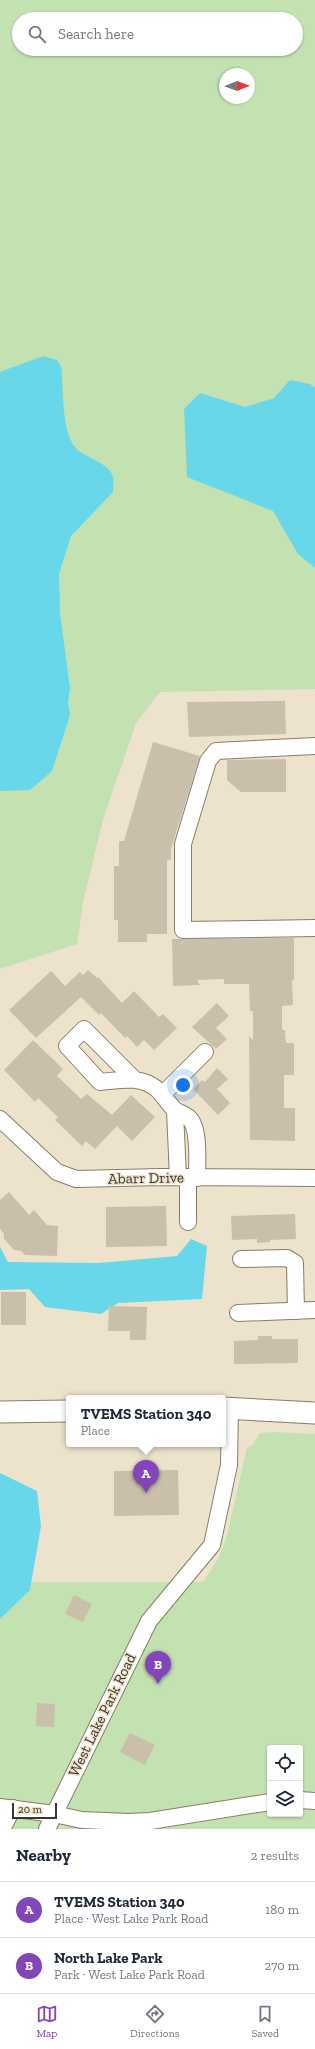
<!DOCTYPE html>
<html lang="en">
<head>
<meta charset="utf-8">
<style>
  body { margin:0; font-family:"Zilla Slab",serif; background:#f2f2f3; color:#1f2937 }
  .controls { position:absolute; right:12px; bottom:12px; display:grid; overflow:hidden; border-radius:4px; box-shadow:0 1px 3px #0004 }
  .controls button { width:36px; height:36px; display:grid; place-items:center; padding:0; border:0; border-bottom:1px solid #e0e1e3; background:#fff; color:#1f2937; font:20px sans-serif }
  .compass { position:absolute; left:219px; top:68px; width:36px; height:36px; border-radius:50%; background:#fff; box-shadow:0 1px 3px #0004; rotate:89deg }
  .scale { position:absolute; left:12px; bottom:10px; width:45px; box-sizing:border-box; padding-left:4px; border:2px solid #3a362d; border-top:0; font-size:11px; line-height:14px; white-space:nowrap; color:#3a362d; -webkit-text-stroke:3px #ede3cd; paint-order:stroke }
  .you { position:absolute; left:183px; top:1085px; width:14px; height:14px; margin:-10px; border:3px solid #fff; border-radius:50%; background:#1a73e8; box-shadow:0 0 0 6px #1a73e833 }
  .badge { display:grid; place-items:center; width:26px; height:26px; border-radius:50%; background:#8245ba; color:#fff; font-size:13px; font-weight:700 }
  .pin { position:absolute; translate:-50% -33px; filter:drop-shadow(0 1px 2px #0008) }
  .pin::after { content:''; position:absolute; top:21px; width:14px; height:12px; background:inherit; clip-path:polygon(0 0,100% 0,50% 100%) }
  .popup { position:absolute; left:66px; top:1395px; width:160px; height:52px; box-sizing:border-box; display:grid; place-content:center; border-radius:4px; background:#fff; filter:drop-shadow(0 1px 3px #0005); font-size:13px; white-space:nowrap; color:#747a83 }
  .popup b { font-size:15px; color:#1f2937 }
  .popup::after { content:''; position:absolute; left:50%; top:100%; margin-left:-8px; border:8px solid transparent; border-top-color:#fff }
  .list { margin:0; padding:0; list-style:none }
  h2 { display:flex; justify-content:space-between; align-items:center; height:52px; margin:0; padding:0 16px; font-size:17px }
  h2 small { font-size:13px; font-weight:400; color:#747a83 }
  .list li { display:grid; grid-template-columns:26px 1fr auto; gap:12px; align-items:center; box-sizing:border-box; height:56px; padding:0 16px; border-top:1px solid #e0e1e3 }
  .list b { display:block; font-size:15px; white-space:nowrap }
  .list p { margin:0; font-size:13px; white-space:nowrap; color:#747a83 }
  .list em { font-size:13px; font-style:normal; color:#747a83 }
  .icon { flex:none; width:22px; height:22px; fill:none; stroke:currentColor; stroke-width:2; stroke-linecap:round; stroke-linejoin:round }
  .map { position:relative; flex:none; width:315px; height:1829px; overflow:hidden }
  .search { position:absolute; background:#fff; box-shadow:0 1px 3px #0004; left:12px; right:12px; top:12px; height:44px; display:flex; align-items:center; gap:10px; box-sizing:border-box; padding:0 14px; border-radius:22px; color:#747a83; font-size:15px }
  .sheet { height:164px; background:#fff }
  nav { display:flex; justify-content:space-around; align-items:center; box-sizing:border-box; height:56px; border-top:1px solid #e0e1e3; background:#fff; font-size:11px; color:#747a83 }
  nav a { display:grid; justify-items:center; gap:2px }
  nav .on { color:#8245ba }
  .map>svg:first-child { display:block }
  .green { fill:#c3e1b1; fill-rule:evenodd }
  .water { fill:#68d7ea }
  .building { fill:#c9bfaa }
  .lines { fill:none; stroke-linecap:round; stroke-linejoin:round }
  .minor-casing { stroke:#877e6a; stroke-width:18 }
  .major-casing { stroke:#877e6a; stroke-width:23 }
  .minor { stroke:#fff; stroke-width:16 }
  .major { stroke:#fff; stroke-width:21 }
  .labels { text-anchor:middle; stroke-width:3; stroke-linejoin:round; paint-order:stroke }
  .street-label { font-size:15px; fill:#3a362d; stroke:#ede3cd }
</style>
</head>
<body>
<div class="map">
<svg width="315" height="1829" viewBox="0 0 315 1829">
  <rect width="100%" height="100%" fill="#ede3cd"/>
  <g class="green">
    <path d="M0,0H315V689L160,692L136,723L103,820L83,902L77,944L0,969ZM19,19H296V49H19ZM225,74H249V98H225Z"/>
    <path d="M274,1432L315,1434V1829H0V1619L30,1590L32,1582H203L218,1559L227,1536L247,1447L253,1445L260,1433ZM270,1748H300V1814H270Z"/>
  </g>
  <g class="water">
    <path d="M43,356L57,360L61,366C64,388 61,431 75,447C85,459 108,461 113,477C114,481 113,488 113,492L71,536L59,574L60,613L70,688L68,703L70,715L52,771L30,790L0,791V372Z"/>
    <polygon points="290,380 310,384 315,388 315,568 298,554 273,511 187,477 184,409 200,393 245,407 274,398"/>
    <polygon points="191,1239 207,1246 202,1299 118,1303 101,1314 45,1307 29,1289 0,1290 0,1247 8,1262 99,1263 177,1256"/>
    <polygon points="0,1473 37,1491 41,1526 30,1590 0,1619"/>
  </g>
  <g class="building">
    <polygon points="285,701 286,734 189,737 187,702"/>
    <polygon points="153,742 200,756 171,849 171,860 167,860 167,934 147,934 147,942 118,942 118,920 114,920 114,866 119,866 119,841 124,841"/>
    <polygon points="286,759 286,792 241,792 227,780 227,760"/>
    <polygon points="294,938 294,980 292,980 293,1005 282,1006 282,1030 285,1030 286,1043 294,1043 294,1075 284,1075 284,1108 295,1108 295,1141 250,1140 249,1036 253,1040 253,1011 250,1011 249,984 224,984 224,979 197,980 200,985 173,986 172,939"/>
    <polygon points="88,970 97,978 98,977 122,1003 134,991 159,1017 163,1014 177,1028 154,1050 144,1040 137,1047 127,1036 125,1038 101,1013 99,1015 81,997 36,1038 9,1010 51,971 65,986 80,972 83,975"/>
    <polygon points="217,1003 229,1016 216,1028 227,1039 216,1049 192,1027"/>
    <polygon points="33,1040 63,1069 57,1076 81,1099 87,1094 112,1115 131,1095 155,1117 132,1141 117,1126 95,1149 86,1141 82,1146 55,1120 58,1117 38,1098 35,1102 4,1070"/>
    <polygon points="217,1068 228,1079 217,1089 230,1103 218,1115 193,1089 202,1080 205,1082"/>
    <polygon points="9,1192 29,1215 34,1210 47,1225 58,1226 57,1256 25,1255 21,1251 14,1250 4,1239 4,1234 0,1229 0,1200"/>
    <polygon points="166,1206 167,1246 106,1247 106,1207"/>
    <polygon points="295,1214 296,1239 270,1240 270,1242 257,1243 257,1239 232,1240 231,1216"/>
    <rect x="1" y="1292" width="25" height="33"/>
    <polygon points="109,1306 147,1307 146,1340 130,1340 130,1331 108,1331"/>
    <polygon points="258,1336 272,1336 272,1339 298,1339 298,1363 234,1364 234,1341 258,1340"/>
    <polygon points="178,1470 179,1515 114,1516 114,1471"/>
    <polygon points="74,1595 92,1604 83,1622 65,1614"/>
    <polygon points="37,1703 55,1704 54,1727 36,1726"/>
    <polygon points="130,1733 155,1745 145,1765 120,1752"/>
  </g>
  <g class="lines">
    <g class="minor-casing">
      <g id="minor">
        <polyline points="315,746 216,751 208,761 183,844 183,930 315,928"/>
        <path d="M134,1079L84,1029L67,1046L100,1082C121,1080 141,1075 158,1090C164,1096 168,1103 174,1109C178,1113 185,1114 189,1118C200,1128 197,1163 197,1178"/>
        <polyline points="162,1095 205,1052"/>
        <polyline points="175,1111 178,1177"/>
        <polyline points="0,1119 57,1172 76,1179 161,1177 315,1178"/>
        <polyline points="188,1177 188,1222"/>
        <polyline points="241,1259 287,1258 295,1263 296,1311"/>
        <polyline points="238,1313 315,1310"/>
        <polyline points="300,1800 315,1801"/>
        <polyline points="0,1807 54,1814 82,1820 128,1822 150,1821 270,1802"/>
        <polyline points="2,1829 13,1808"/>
        <polyline points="47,1829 149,1621 212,1545 229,1465 230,1408"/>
      </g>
    </g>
    <g class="major-casing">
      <g id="major">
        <polyline points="223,1408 315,1413"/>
        <polyline points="0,1412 69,1411"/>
      </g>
    </g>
    <use href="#minor" class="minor"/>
    <use href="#major" class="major"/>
  </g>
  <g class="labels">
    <g class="street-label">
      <text transform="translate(146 1178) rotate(-1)" y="5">Abarr Drive</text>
      <text transform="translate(102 1715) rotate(-64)" y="5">West Lake Park Road</text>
    </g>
  </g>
</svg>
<div class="controls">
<button><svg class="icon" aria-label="locate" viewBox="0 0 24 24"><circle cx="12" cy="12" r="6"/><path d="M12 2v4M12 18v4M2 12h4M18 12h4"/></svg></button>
<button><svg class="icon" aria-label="layers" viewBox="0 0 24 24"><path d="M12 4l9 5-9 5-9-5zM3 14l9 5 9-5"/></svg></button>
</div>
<svg class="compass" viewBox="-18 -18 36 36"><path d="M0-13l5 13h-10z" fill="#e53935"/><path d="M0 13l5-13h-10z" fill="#747a83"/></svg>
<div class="scale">20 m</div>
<div class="you"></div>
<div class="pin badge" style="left:146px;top:1493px">A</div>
<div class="popup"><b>TVEMS Station 340</b>Place</div>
<div class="pin badge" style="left:158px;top:1684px">B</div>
<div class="search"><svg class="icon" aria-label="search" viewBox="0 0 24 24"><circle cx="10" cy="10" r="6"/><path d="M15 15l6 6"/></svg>Search here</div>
</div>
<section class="sheet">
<h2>Nearby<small>2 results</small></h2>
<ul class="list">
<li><span class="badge">A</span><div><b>TVEMS Station 340</b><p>Place · West Lake Park Road</p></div><em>180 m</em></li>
<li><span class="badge">B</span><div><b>North Lake Park</b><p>Park · West Lake Park Road</p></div><em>270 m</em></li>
</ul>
</section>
<nav>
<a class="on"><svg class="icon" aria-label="map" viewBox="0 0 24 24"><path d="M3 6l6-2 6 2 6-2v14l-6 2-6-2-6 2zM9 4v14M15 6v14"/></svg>Map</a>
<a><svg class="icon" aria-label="directions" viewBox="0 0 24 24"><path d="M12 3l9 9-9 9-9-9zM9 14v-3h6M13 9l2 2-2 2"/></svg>Directions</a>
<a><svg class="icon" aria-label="saved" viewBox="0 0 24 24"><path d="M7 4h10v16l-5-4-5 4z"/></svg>Saved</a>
</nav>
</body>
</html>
